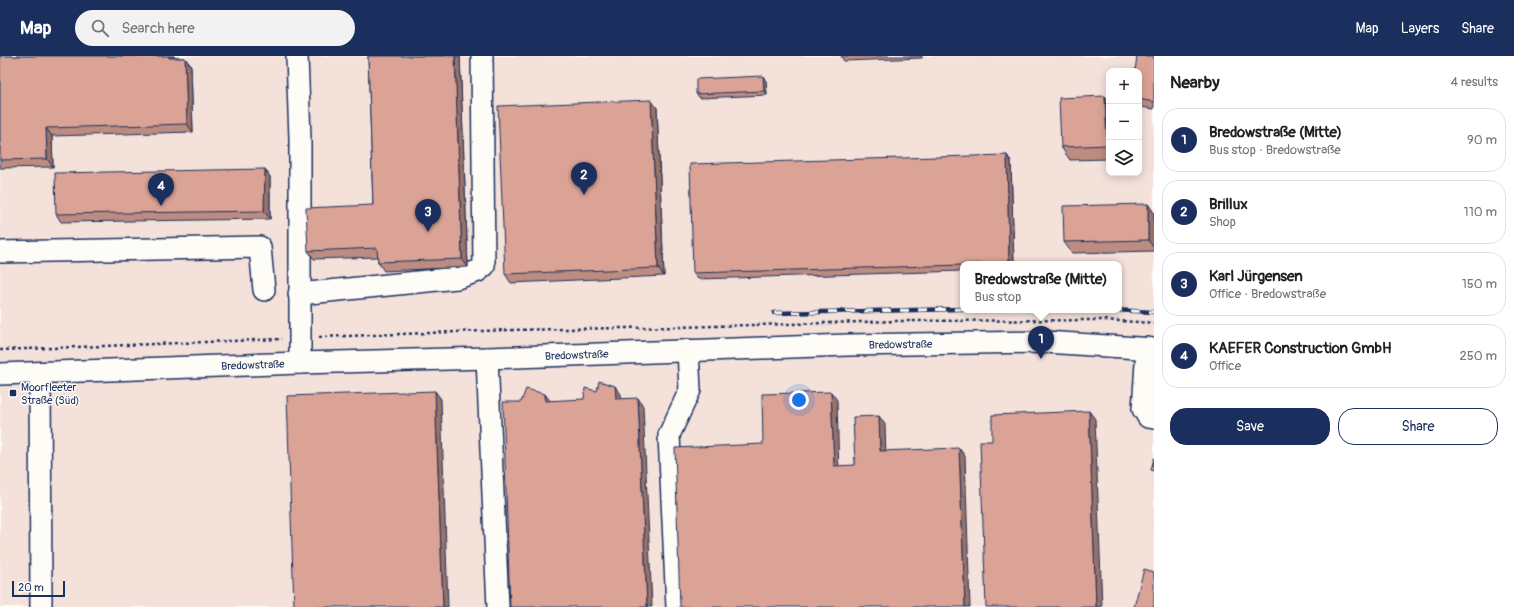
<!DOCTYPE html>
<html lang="en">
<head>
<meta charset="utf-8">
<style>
  body { margin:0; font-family:Pangolin,sans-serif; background:#f2f2f2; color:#202124 }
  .controls { position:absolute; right:12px; top:12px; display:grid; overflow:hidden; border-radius:8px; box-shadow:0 2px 10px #0003 }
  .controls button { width:36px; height:36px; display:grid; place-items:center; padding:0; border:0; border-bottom:1px solid #e0e0e0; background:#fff; color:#202124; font:20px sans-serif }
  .scale { position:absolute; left:12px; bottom:10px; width:53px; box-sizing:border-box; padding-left:4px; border:2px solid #1b2f5e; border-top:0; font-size:11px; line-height:14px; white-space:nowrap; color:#1b2f5e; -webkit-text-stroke:3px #fdfcf7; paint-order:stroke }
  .you { position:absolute; left:799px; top:344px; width:14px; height:14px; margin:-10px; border:3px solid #fff; border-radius:50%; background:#1a73e8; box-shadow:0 0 0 6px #1a73e833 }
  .badge { display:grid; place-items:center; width:26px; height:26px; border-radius:50%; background:#1b2f5e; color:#fff; font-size:13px; font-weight:700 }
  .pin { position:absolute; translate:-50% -33px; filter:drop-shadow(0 1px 2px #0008) }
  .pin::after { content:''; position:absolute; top:21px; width:14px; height:12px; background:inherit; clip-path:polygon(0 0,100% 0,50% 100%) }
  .popup { position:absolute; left:960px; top:205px; width:162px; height:52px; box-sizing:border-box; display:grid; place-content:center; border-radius:8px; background:#fff; filter:drop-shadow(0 1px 3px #0005); font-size:13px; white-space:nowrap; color:#757577 }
  .popup b { font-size:15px; color:#202124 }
  .popup::after { content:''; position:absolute; left:50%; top:100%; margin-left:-8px; border:8px solid transparent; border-top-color:#fff }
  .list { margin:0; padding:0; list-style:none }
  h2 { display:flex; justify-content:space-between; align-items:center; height:52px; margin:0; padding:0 16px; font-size:17px }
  h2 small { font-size:13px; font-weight:400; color:#757577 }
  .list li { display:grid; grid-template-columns:26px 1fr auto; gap:12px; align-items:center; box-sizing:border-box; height:64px; margin:0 8px 8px; padding:0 8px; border:1px solid #e0e0e0; border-radius:16px }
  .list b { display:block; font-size:15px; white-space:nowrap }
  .list p { margin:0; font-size:13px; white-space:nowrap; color:#757577 }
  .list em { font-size:13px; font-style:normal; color:#757577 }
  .actions { display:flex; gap:8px; padding:12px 16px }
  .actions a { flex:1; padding:9px 0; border:1px solid #1b2f5e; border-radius:16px; text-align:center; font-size:14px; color:#1b2f5e }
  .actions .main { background:#1b2f5e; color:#fff }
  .icon { flex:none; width:22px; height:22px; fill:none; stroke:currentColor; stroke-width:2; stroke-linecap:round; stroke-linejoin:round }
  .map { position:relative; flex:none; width:1154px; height:551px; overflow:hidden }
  header { display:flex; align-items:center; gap:24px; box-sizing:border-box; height:56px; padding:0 20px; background:#1b2f5e; color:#fff }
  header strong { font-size:19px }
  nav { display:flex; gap:22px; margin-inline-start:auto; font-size:14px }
  .search { width:280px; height:36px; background:#f2f2f2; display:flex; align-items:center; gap:10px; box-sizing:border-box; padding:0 14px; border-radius:22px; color:#757577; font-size:15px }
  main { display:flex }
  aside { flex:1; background:#fff }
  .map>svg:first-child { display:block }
  .built { fill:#f3e1da; fill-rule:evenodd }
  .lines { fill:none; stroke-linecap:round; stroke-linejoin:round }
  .minor-casing { stroke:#1b2f5e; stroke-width:24 }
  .path { stroke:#1b2f5e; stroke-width:2.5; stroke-dasharray:3 3; stroke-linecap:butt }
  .minor { stroke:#fdfcf7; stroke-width:21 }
  .rail-casing { stroke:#1b2f5e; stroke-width:4.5 }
  .rail { stroke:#fdfcf7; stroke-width:3; stroke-dasharray:9; stroke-linecap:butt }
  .wall { fill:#bc8c80; stroke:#1b2f5e }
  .shaded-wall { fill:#997268; stroke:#1b2f5e }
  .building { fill:#dba395; stroke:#1b2f5e }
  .poi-dot { fill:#1b2f5e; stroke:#fdfcf7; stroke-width:1.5 }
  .labels { text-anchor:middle; stroke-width:3; stroke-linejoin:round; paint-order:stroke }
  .street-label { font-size:11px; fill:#1b2f5e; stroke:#fdfcf7 }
  .poi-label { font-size:11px; fill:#1b2f5e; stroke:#fdfcf7; text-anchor:start }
</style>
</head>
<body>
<header>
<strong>Map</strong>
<div class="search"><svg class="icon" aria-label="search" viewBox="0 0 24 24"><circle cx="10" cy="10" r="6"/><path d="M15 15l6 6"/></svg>Search here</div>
<nav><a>Map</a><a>Layers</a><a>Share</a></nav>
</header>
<main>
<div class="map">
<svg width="1154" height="551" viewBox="0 0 1154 551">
  <rect width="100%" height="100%" fill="#fdfcf7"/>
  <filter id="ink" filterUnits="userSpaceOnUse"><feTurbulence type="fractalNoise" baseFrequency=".025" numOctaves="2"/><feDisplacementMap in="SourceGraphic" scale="8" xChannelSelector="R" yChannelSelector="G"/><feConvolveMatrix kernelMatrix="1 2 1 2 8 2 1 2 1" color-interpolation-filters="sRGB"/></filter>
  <g filter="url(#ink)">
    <path class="built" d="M0,0H1154V551H0ZM1109,15H1139V117H1109ZM963,208H1119V254H963Z"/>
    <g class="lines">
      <g class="minor-casing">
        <g id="minor">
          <polyline points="297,0 300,82 300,307"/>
          <polyline points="0,196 260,191 264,234"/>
          <polyline points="299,238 457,222 478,215 484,210 482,0"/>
          <polyline points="1147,292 1143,353 1148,361 1154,362"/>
          <polyline points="487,302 498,551"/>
          <polyline points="40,317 41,551"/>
          <path id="s1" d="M0,318L300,307L487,302L848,289L1045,286L1154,293"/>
          <polyline points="677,551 669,379 690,334 688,294"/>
        </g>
      </g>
      <g class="path">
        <polyline points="319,281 509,274 680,271 897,265 1103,264 1154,267"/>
        <polyline points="0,294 282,283"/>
      </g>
      <use href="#minor" class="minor"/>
      <g class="rail-casing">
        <g id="rail">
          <polyline points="1113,254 1154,256"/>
          <polyline points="774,257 963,253"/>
        </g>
      </g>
      <use href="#rail" class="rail"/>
    </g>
    <g class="wall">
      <polygon points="0,0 174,0 174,2 185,2 191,10 193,76 52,80 53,111 0,112"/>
      <polygon points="368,0 460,0 468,211 384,215 378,206 378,201 314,203 308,195 373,149"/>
      <polygon points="841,0 922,0 922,2 844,5"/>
      <polygon points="1154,0 1154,53 1141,51 1139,48 1139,15"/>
      <polygon points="766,25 767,39 700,42 696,38"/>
      <polygon points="1105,40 1109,45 1109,103 1070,104 1061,91"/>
      <polygon points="651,44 657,52 664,220 511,227 505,218"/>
      <polygon points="1007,99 1011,106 1014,208 963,208 963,215 698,223 693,217"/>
      <polygon points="265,113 270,121 270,163 61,166 56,158"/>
      <polygon points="1148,148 1154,157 1154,195 1072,197 1064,186"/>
    </g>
    <g class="shaded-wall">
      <polygon points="169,0 174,0 175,10 169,2"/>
      <polygon points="455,0 460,0 468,211 462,203"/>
      <polygon points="185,2 191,10 193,76 187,68"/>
      <polygon points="763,20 766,25 767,39 764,35"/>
      <polygon points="1105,40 1109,45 1109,92 1107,89"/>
      <polygon points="651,44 657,52 664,220 658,212"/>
      <polygon points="46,72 52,80 53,111 47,103"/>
      <polygon points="1007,99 1011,106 1014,208 1010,208 1009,207"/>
      <polygon points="265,113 270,121 270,163 264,155"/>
      <polygon points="1148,148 1154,157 1154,192 1148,184"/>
      <polygon points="615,330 621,338 622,351 616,343"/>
      <polygon points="435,335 441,343 448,551 443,551"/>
      <polygon points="831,336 837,344 839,418 834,410"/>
      <polygon points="545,338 551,346 545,345"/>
      <polygon points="638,342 643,350 652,551 647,551"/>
      <polygon points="1089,355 1095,363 1102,551 1096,551"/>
      <polygon points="879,360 885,368 886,403 880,395"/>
      <polygon points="959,392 965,400 970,551 965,551"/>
    </g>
    <g class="building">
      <polygon points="0,0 169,0 169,2 185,2 187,68 46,72 47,103 0,104"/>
      <polygon points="368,0 455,0 462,203 378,206 377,192 308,195 306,152 373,149"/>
      <polygon points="1137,0 1154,0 1154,46 1139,43 1139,15 1135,15"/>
      <polygon points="763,20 764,35 696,38 696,23"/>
      <polygon points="1105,40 1107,89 1061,91 1059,42"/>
      <polygon points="651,44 658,212 505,218 498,50"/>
      <polygon points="1007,99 1009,207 963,208 963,209 693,217 690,108"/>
      <polygon points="265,113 264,155 56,158 55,117"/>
      <polygon points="1148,148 1148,184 1064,186 1063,150"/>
      <polygon points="599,325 615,330 616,343 638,342 647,551 510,551 503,346 521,346 526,333 545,338 545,345 584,343 585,332 597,335"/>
      <polygon points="435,335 443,551 294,551 287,340"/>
      <polygon points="831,336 834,410 855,409 853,361 879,360 880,395 959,392 965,551 680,551 675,392 763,388 762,338"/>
      <polygon points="1089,355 1096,551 986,551 980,385 992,385 992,359"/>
      <polygon points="1154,402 1154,415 1151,414"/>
      <polygon points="1144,513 1154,516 1154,551 1134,551"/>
    </g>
  </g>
  <rect class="poi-dot" x="9" y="333" width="8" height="8" rx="2"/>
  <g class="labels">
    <g class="street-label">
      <text dy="4" stroke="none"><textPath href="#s1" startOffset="901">Bredowstraße</textPath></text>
      <text dy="4" stroke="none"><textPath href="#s1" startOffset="577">Bredowstraße</textPath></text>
      <text dy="4" stroke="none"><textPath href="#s1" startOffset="253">Bredowstraße</textPath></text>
    </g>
    <g class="poi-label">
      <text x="21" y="335">Moorfleeter<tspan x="21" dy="13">Straße (Süd)</tspan></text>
    </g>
  </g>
</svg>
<div class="controls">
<button>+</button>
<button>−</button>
<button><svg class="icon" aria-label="layers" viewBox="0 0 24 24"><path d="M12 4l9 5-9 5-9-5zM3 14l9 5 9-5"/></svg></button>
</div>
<div class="scale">20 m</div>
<div class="you"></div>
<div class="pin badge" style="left:1041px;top:303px">1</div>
<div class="popup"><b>Bredowstraße (Mitte)</b>Bus stop</div>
<div class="pin badge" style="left:584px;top:139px">2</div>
<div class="pin badge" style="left:428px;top:176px">3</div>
<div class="pin badge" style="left:161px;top:150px">4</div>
</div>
<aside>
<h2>Nearby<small>4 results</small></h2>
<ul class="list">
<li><span class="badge">1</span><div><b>Bredowstraße (Mitte)</b><p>Bus stop · Bredowstraße</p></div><em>90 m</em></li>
<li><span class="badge">2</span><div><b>Brillux</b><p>Shop</p></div><em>110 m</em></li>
<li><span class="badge">3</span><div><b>Karl Jürgensen</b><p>Office · Bredowstraße</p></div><em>150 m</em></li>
<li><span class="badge">4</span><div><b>KAEFER Construction GmbH</b><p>Office</p></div><em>250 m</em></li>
</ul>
<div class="actions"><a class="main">Save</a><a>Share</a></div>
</aside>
</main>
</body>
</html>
